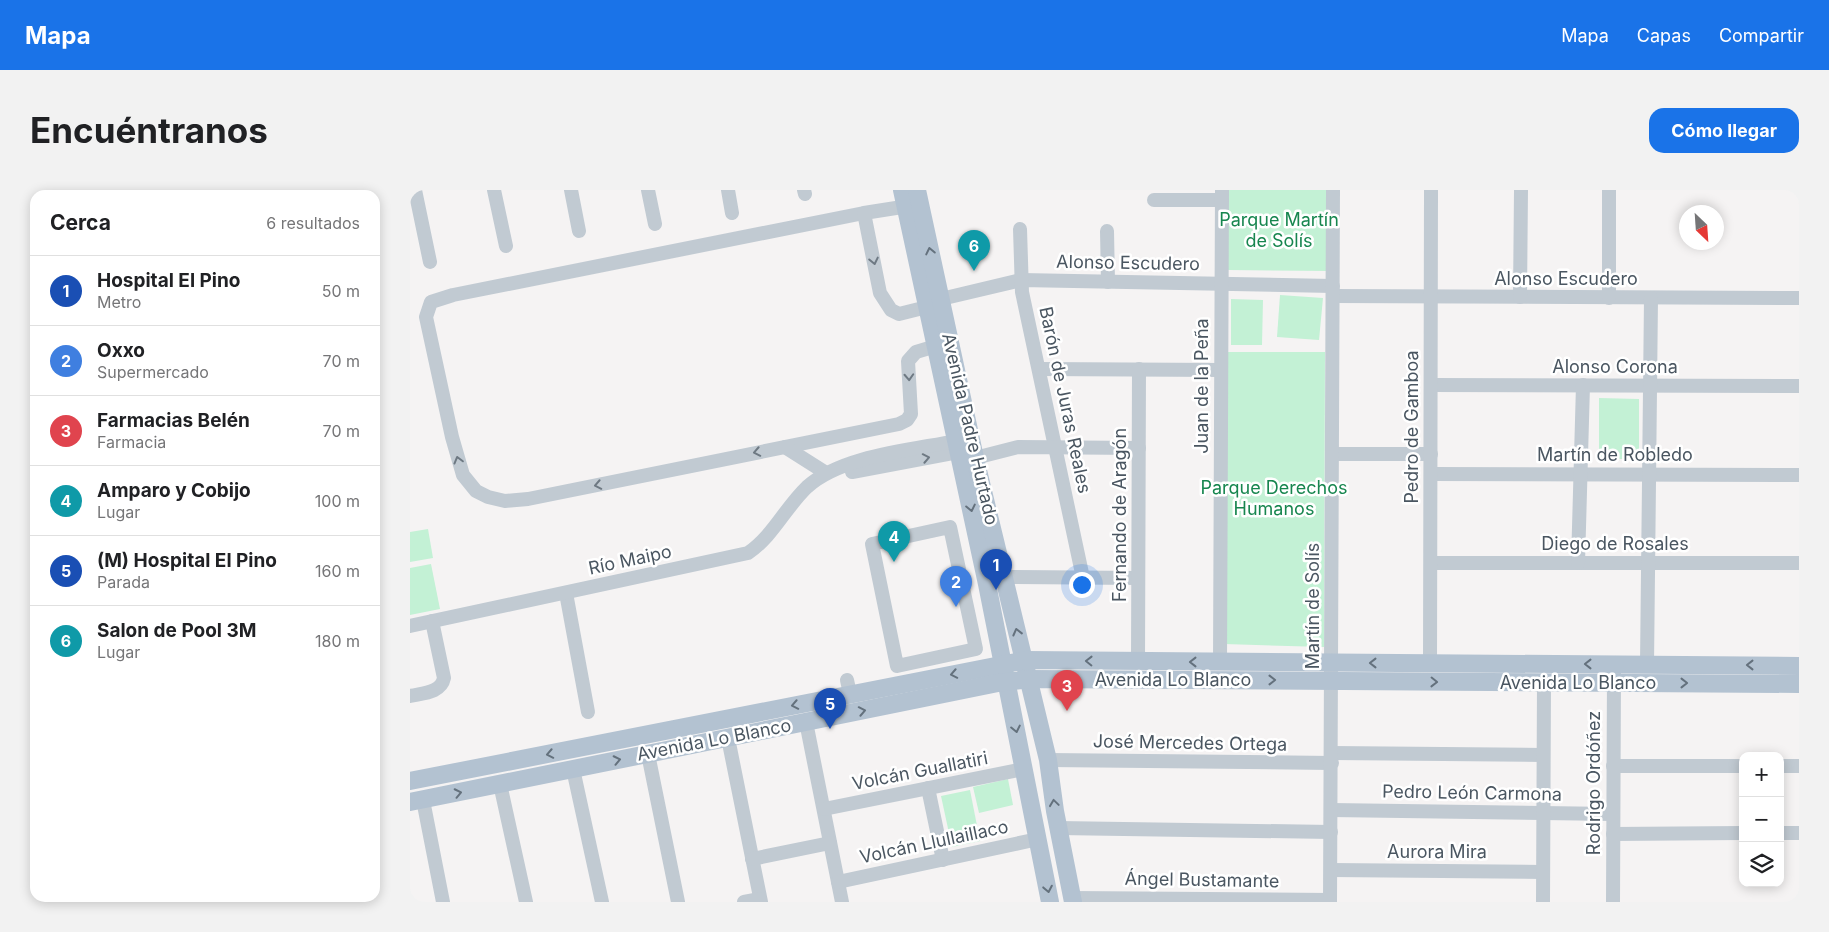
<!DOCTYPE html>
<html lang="es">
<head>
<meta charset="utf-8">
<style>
  body { margin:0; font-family:Inter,sans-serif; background:#f2f2f2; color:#202124 }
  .controls { position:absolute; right:15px; bottom:15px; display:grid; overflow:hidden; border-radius:10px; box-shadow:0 2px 12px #0003 }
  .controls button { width:45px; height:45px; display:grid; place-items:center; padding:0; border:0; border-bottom:1px solid #e0e0e0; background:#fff; color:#202124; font:25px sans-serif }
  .compass { position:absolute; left:1269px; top:15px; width:45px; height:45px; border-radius:50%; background:#fff; box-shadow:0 2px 12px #0003; rotate:155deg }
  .you { position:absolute; left:671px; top:394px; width:18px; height:18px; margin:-12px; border:4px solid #fff; border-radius:50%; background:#1a73e8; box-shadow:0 0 0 8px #1a73e833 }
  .badge { display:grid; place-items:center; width:32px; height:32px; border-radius:50%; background:#1a73e8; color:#fff; font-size:16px; font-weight:700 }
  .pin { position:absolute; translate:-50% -41px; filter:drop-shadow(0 1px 2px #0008) }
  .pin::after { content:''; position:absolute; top:26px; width:18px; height:15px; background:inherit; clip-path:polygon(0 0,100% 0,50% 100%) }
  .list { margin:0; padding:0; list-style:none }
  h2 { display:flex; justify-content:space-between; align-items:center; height:65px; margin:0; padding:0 20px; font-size:21px }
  h2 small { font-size:16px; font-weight:400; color:#757577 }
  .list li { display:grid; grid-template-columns:32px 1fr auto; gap:15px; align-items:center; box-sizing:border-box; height:70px; padding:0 20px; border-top:1px solid #e0e0e0 }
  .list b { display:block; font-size:19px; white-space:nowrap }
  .list p { margin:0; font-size:16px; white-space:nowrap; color:#757577 }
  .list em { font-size:16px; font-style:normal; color:#757577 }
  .icon { flex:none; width:28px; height:28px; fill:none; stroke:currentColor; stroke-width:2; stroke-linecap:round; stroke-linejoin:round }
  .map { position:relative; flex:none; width:1389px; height:712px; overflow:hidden; border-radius:15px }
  header { display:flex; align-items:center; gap:30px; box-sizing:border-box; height:70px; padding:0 25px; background:#1a73e8; color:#fff }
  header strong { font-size:24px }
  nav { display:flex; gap:28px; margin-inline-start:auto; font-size:18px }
  .intro { display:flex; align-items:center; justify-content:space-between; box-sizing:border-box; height:120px; padding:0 30px }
  h1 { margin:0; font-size:35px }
  .button { padding:12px 22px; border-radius:15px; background:#1a73e8; color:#fff; font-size:18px; font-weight:700 }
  main { display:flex; gap:30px; padding:0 30px }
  aside { flex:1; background:#fff; border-radius:15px; box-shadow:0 2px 12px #0003 }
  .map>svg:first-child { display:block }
  .green { fill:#c3f1d5 }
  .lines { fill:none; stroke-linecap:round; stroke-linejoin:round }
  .minor { stroke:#c1cad2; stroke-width:14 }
  .major { stroke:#b3c2d1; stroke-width:18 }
  .oneway { stroke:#64717d }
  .oneway2 { stroke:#6e7983 }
  .labels { text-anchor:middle; stroke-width:5; stroke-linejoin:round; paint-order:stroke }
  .park-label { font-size:18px; fill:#17864f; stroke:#fff }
  .street-label { font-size:18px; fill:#4a5661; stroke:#fff }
</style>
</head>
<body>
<header>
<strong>Mapa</strong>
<nav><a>Mapa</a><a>Capas</a><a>Compartir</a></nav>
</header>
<div class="intro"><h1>Encuéntranos</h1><a class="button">Cómo llegar</a></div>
<main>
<aside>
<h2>Cerca<small>6 resultados</small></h2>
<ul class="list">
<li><span class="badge" style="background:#1a4fb4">1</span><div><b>Hospital El Pino</b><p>Metro</p></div><em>50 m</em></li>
<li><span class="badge" style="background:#3f7fe0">2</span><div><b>Oxxo</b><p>Supermercado</p></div><em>70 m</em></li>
<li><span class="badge" style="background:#e0444e">3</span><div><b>Farmacias Belén</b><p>Farmacia</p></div><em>70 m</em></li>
<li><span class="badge" style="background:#0f9aa8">4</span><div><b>Amparo y Cobijo</b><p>Lugar</p></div><em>100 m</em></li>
<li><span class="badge" style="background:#1a4fb4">5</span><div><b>(M) Hospital El Pino</b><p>Parada</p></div><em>160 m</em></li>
<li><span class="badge" style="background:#0f9aa8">6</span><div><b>Salon de Pool 3M</b><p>Lugar</p></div><em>180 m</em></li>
</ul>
</aside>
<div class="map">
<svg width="1389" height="712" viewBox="0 0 1389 712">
  <rect width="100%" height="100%" fill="#f5f3f3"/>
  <g class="green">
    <polygon points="818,0 919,0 920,81 818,80"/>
    <polygon points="870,105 913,108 909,150 867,147"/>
    <polygon points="821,109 853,110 852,155 821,155"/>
    <polygon points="814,162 915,162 914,457 814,454"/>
    <polygon points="1189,208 1229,209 1229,269 1189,269"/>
    <polygon points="18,339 23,368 0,372 0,342"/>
    <polygon points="21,374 30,419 0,425 0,378"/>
    <polygon points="598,589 603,615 569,623 563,597"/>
    <polygon points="560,600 570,651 542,657 531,606"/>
  </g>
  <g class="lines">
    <g class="minor">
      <polyline points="5,0 20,72"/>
      <polyline points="84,0 96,56"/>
      <polyline points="161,0 169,41"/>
      <polyline points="238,0 245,34"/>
      <polyline points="318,0 322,23"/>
      <polyline points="394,0 395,4"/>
      <polyline points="744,10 812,10"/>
      <polyline points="505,15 454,23 43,105 21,112 16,127 42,247 53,285 66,301 78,307 95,311 118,309 489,234 497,230 501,224 498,171 506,162 526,156"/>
      <polyline points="454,23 470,103 481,120 489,124 517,117 531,109 611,90 923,96"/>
      <polyline points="610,39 612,102 673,388"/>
      <polyline points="697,41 698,92"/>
      <polyline points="923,106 1389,108"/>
      <polyline points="1110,107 1111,0"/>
      <polyline points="1199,108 1199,0"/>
      <polyline points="629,179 811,180"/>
      <polyline points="1021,195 1389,196"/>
      <polyline points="375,257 416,283"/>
      <polyline points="923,264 1021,264"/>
      <polyline points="565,268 608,257 729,258"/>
      <polyline points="442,282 548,262"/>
      <polyline points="1021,284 1389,285"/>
      <polygon points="540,337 566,459 487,476 462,354"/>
      <polyline points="1021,373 1389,373"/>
      <polyline points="1168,373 1173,195"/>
      <polyline points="593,387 728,388"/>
      <polyline points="156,403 178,522"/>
      <path d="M0,436L338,363C363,346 375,318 397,297C431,266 501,260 546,251"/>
      <polyline points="728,471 729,179"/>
      <polyline points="810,472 812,0"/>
      <polyline points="1020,473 1021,0"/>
      <polyline points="1237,475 1241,108"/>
      <polyline points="437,490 440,504"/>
      <path d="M0,506C13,503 31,503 34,488L22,431"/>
      <polyline points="396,532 432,712"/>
      <polyline points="318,548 351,712"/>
      <polyline points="922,563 1133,565"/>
      <polyline points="238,564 268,712"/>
      <polyline points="638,570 922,573"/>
      <polyline points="1203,576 1333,576"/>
      <polyline points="1370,576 1389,576"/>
      <polyline points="163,579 192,712"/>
      <polyline points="90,594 116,712"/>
      <polyline points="518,598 533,670"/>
      <polyline points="13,610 33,712"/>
      <polyline points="414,619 614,579"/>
      <polyline points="921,620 1203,624"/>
      <polyline points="648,638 921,642"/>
      <polyline points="1370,643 1389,643"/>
      <polyline points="1203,644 1333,643"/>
      <polyline points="342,669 420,653"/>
      <polyline points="921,680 1133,682"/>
      <polyline points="428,692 628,649"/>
      <polyline points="662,708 920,710"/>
      <polyline points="334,712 350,709"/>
      <polyline points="920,712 923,0"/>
      <polyline points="1133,712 1134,493"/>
      <polyline points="1203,712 1204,483"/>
    </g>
    <g class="major">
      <polyline points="492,0 577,394 640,712"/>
      <polyline points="507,0 565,268 638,570 645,621 663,712"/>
      <polyline points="0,591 616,470 1389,476"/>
      <polyline points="0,612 588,493 620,489 1389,494"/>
    </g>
  </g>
  <defs><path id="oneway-chevron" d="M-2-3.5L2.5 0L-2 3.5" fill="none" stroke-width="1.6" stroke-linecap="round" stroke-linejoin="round" transform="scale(1.25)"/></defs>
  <g class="oneway">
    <use href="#oneway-chevron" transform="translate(520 61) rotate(-102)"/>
    <use href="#oneway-chevron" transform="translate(561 318) rotate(78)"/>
    <use href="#oneway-chevron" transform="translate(607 442) rotate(-104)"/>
    <use href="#oneway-chevron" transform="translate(679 471) rotate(-179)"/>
    <use href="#oneway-chevron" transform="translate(783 472) rotate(-180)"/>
    <use href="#oneway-chevron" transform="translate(963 473) rotate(-180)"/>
    <use href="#oneway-chevron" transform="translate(1178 474) rotate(-180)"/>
    <use href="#oneway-chevron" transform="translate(1340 475) rotate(-180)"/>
    <use href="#oneway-chevron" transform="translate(544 484) rotate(169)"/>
    <use href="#oneway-chevron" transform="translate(862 490)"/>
    <use href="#oneway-chevron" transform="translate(1024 492) rotate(1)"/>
    <use href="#oneway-chevron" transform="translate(1274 493)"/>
    <use href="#oneway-chevron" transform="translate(385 515) rotate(169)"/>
    <use href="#oneway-chevron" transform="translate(452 521) rotate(-11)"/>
    <use href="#oneway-chevron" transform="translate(606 539) rotate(78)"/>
    <use href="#oneway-chevron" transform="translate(140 564) rotate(169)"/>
    <use href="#oneway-chevron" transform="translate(207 570) rotate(-12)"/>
    <use href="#oneway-chevron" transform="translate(48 603) rotate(-12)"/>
    <use href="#oneway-chevron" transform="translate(644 613) rotate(-98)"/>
    <use href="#oneway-chevron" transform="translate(638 699) rotate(79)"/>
  </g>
  <g class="oneway2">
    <use href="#oneway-chevron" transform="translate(464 71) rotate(78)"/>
    <use href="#oneway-chevron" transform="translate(499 187) rotate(87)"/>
    <use href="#oneway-chevron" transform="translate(347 262) rotate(169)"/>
    <use href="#oneway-chevron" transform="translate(516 268) rotate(-11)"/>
    <use href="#oneway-chevron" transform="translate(48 270) rotate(-105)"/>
    <use href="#oneway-chevron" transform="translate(188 295) rotate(169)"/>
  </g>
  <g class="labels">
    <g class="park-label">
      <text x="869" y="36">Parque Martín<tspan x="869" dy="21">de Solís</tspan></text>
      <text x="864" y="304">Parque Derechos<tspan x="864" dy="21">Humanos</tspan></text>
    </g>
    <g class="street-label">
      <text transform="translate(718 73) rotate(1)" y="6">Alonso Escudero</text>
      <text x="1156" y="95">Alonso Escudero</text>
      <text x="1205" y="183">Alonso Corona</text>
      <text transform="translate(792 196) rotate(-90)" y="6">Juan de la Peña</text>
      <text transform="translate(655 210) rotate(78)" y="6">Barón de Juras Reales</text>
      <text transform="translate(1002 237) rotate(-90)" y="6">Pedro de Gamboa</text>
      <text transform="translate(560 239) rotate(77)" y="6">Avenida Padre Hurtado</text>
      <text x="1205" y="271">Martín de Robledo</text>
      <text transform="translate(710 325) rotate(-90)" y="6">Fernando de Aragón</text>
      <text x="1205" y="360">Diego de Rosales</text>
      <text transform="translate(220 370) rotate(-12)" y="6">Río Maipo</text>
      <text transform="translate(903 416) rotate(-90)" y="6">Martín de Solís</text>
      <text x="763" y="496">Avenida Lo Blanco</text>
      <text x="1168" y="499">Avenida Lo Blanco</text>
      <text transform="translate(304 550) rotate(-11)" y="6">Avenida Lo Blanco</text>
      <text transform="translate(780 553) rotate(1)" y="6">José Mercedes Ortega</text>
      <text transform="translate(510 581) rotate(-11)" y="6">Volcán Guallatiri</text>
      <text transform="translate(1184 593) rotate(-90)" y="6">Rodrigo Ordóñez</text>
      <text transform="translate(1062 603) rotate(1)" y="6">Pedro León Carmona</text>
      <text transform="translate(524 652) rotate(-12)" y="6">Volcán Llullaillaco</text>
      <text x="1027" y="668">Aurora Mira</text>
      <text transform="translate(792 690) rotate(1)" y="6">Ángel Bustamante</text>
    </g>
  </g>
</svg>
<div class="controls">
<button>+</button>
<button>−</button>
<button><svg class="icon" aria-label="layers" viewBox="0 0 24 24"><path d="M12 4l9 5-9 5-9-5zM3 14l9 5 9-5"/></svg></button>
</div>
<svg class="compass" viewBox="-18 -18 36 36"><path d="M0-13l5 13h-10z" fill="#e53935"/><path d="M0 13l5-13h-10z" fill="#757577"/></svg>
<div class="you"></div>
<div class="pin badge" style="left:586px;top:400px;background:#1a4fb4">1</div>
<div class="pin badge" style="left:546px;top:417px;background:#3f7fe0">2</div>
<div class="pin badge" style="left:657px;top:521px;background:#e0444e">3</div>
<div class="pin badge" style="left:484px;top:372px;background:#0f9aa8">4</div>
<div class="pin badge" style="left:420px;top:539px;background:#1a4fb4">5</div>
<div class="pin badge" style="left:564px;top:81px;background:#0f9aa8">6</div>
</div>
</main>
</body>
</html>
